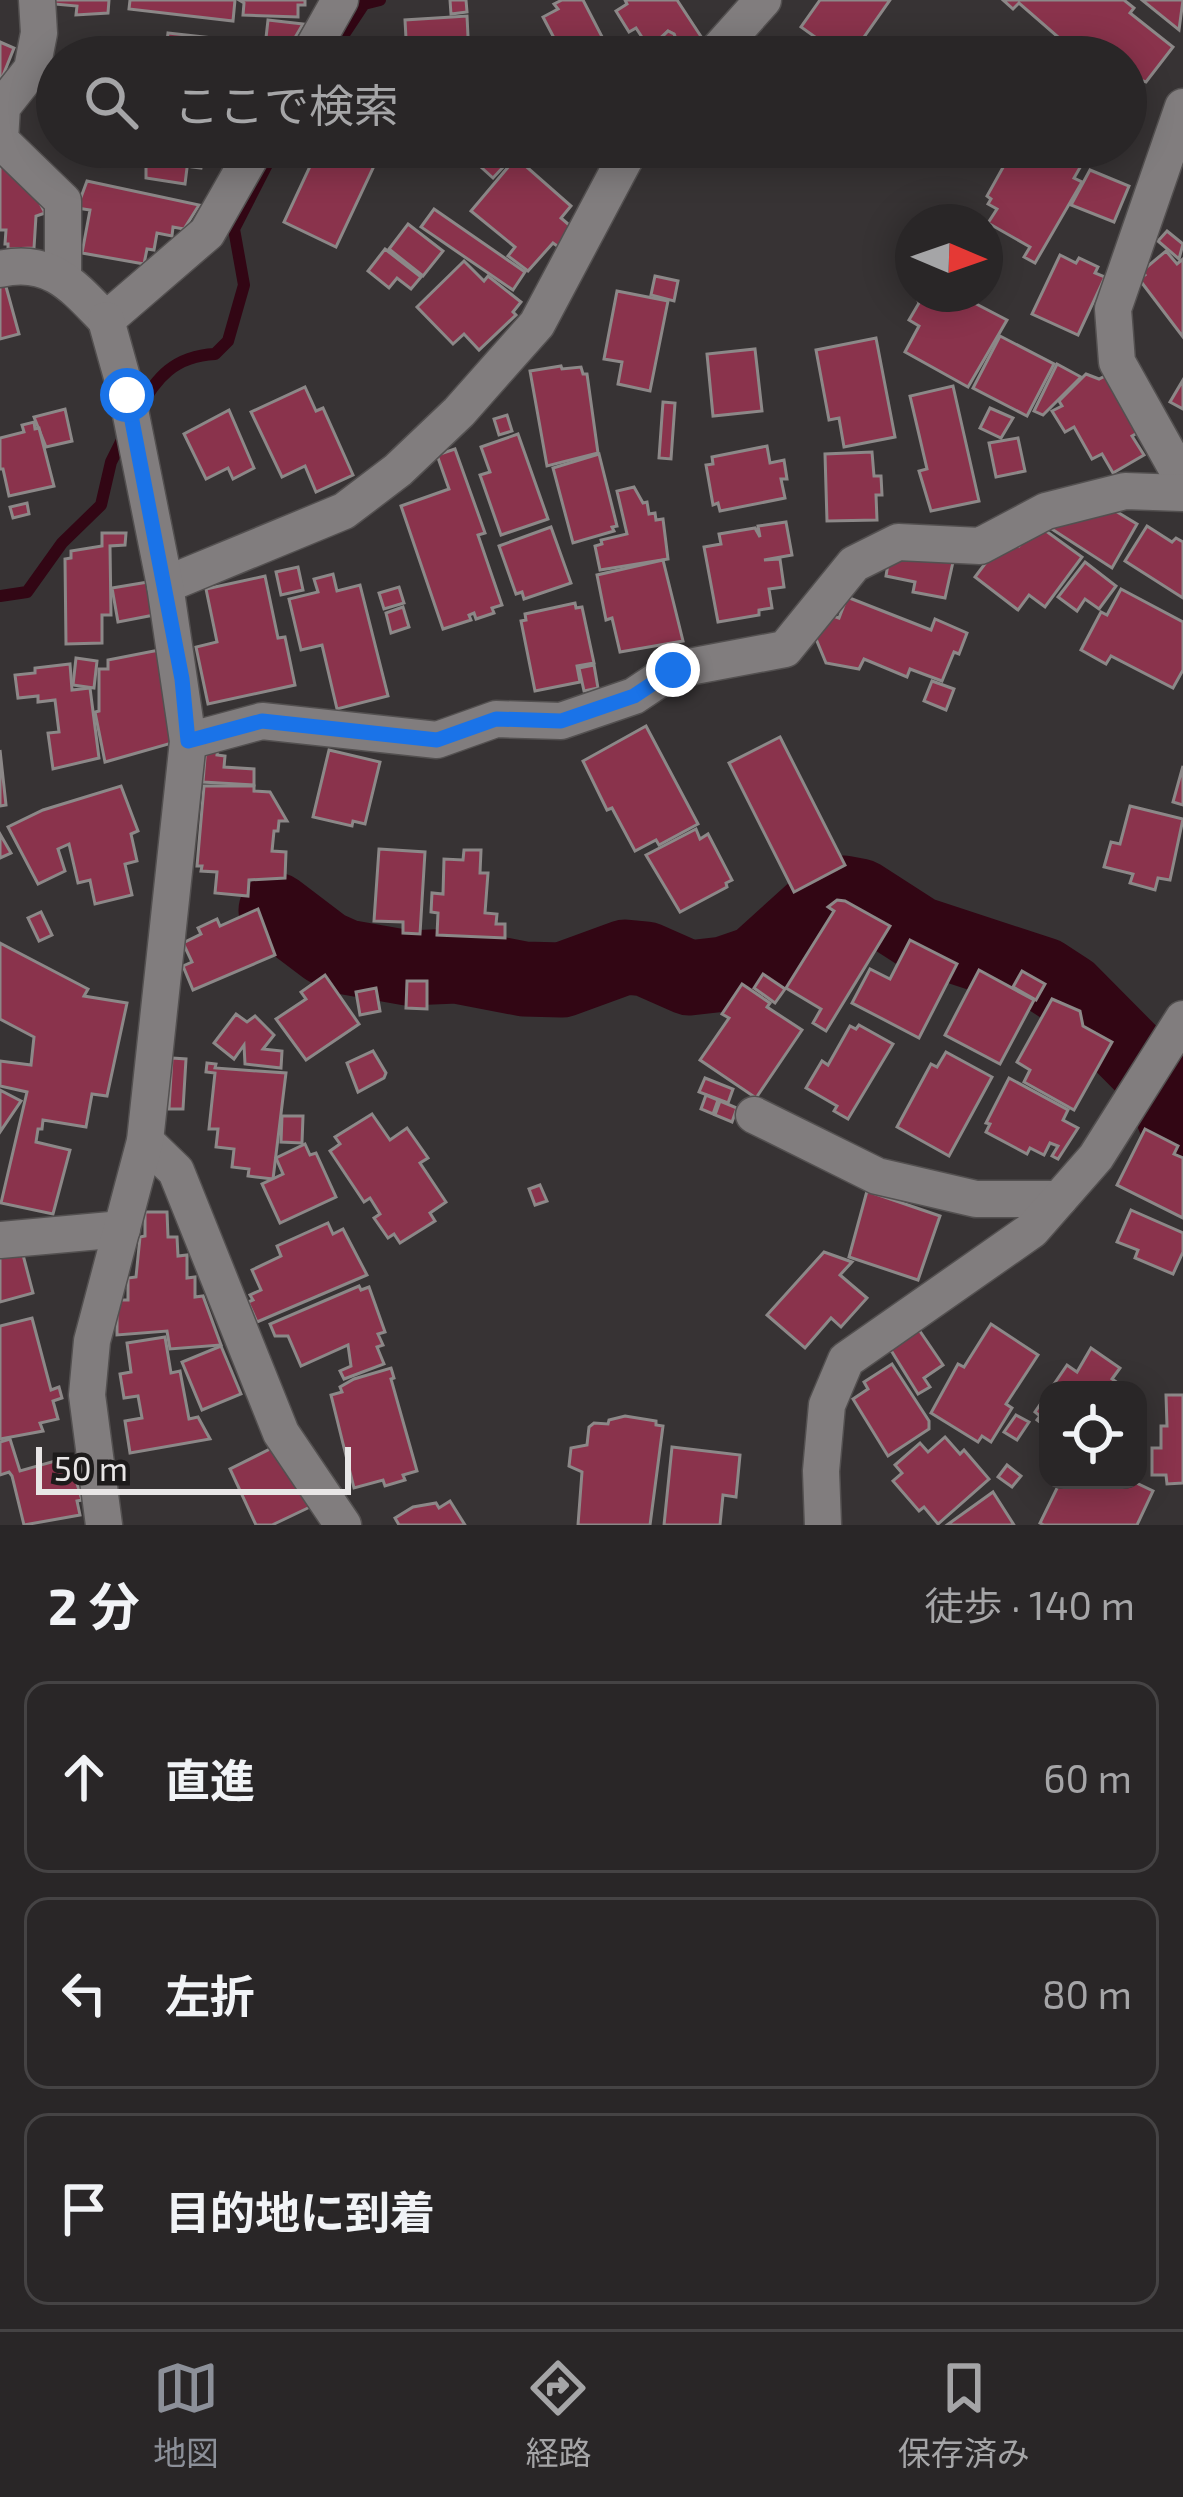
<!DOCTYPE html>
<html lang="ja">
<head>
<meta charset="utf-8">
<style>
  body { margin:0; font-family:"Exo 2","Noto Sans JP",sans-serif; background:#312e2f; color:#f1f3f6 }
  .controls { position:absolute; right:36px; bottom:36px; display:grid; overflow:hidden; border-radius:24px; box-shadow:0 6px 30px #0003 }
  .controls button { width:108px; height:108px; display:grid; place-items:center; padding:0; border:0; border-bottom:3px solid #454344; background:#292627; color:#f1f3f6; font:60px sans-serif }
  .compass { position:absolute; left:895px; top:204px; width:108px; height:108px; border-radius:50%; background:#292627; box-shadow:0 6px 30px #0003; rotate:92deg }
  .scale { position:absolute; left:36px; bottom:30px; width:315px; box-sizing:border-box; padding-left:12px; border:6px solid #e8e6e6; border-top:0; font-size:33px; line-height:42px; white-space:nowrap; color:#e8e6e6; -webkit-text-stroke:9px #1d1b1b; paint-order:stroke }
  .stop { position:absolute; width:36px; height:36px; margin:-27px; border:9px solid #1a73e8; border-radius:50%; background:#fff }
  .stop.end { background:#1a73e8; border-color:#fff; box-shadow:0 3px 12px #0008 }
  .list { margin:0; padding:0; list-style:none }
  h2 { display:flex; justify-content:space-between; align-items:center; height:156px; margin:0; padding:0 48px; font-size:51px }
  h2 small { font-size:39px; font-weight:400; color:#a5a5a7 }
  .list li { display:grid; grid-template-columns:78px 1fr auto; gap:36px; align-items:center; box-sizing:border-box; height:192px; margin:0 24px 24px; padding:0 24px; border:3px solid #454344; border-radius:24px }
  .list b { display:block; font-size:45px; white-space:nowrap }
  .list em { font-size:39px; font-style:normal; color:#a5a5a7 }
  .icon { flex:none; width:66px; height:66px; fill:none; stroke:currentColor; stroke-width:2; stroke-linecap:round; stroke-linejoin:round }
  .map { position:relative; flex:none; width:1183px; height:1525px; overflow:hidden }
  .search { position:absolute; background:#292627; box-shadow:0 6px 30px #0003; left:36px; right:36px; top:36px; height:132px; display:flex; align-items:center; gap:30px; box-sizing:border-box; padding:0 42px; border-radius:66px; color:#a5a5a7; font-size:45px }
  .sheet { height:804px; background:#292627 }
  nav { display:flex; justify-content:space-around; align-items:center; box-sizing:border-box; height:168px; border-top:3px solid #454344; background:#292627; font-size:33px; color:#a5a5a7 }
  nav a { display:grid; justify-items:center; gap:6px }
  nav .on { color:#8c9099 }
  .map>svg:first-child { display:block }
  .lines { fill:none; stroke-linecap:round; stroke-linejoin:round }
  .stream { stroke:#320614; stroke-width:12 }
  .river { stroke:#320614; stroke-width:75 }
  .building { fill:#8a334c; stroke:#8c8888; stroke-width:3 }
  .street-casing { stroke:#535050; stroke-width:39 }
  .street { stroke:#817d7e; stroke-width:36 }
  .route { stroke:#1a73e8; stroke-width:15 }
</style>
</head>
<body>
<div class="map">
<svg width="1183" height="1525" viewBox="0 0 1183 1525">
  <rect width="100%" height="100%" fill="#373334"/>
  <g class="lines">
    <g class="stream">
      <polyline points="329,57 364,4 380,0"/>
      <path d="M138,411C156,377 175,356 215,354L228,341L244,285L234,229L276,147"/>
      <polyline points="0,596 27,592 62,543 101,505 111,462 125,434"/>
    </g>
    <polyline class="river" points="276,910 326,948 346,957 408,968 456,966 524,979 562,980 625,957 646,959 689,978 724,974 756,963 829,897 844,893 860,896 919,934 1044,975 1070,992 1161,1084 1183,1140"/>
  </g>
  <g class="building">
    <polygon points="55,0 109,0 108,13 76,15 77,6 54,4"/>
    <polygon points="130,0 235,0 233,21 129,9"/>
    <polygon points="239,0 305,0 305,5 298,5 298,17 243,15 244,3"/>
    <polygon points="450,0 466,0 467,12 451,14"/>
    <polygon points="562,0 583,0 612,56 564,57 543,17 558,9 554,4"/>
    <polygon points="625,0 677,0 702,38 681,51 674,34 668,31 649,48 636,28 629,32 616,11 627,4"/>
    <polygon points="820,0 890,0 850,57 843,57 801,27"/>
    <polygon points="1003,0 1124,0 1134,8 1130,13 1173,47 1146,82 1140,80 1126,69 1126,57 1111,57 1101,49 1095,57 1081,57 1019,3 1013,9"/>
    <polygon points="1142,0 1183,0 1179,30"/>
    <polygon points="467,16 469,57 407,57 405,20"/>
    <polygon points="268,20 303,24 293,41 266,38"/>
    <polygon points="668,31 674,34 681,51 700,40 705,45 695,57 662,57 652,47"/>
    <polygon points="168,33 258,43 256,57 165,57"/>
    <polygon points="0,42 14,48 0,83"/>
    <polygon points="395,46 397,57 340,57 339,55"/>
    <polygon points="98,147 205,147 201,168 192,167 193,161 188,160 185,184 146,178 146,162 106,155 105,161 95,159"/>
    <polygon points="319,147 382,149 336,247 284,222"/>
    <polygon points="448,147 478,147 464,165 445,151"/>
    <polygon points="481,147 504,147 571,206 561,218 575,230 560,248 553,243 528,271 508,256 515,247 471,211 509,166 506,164 493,178 471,158"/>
    <polygon points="1009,147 1051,147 1082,164 1074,178 1082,182 1035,263 1024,257 1030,247 988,223 997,209 988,204 991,199 987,196 1011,153"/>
    <polygon points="0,163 36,195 45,213 36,216 34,248 8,249 8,244 5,244 6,230 0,230"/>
    <polygon points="1090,170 1129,186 1114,222 1071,205"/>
    <polygon points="87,181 199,205 184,229 173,227 172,236 157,233 154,250 147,249 144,264 82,253 90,210 77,208"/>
    <polygon points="434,209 525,272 513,290 421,227"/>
    <polygon points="408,224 443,251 423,276 389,249"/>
    <polygon points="1167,231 1183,244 1179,259 1158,241"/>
    <polygon points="385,249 421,277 411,289 397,278 389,288 368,271"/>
    <polygon points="1166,251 1177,264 1183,259 1183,337 1139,279 1145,275 1142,271"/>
    <polygon points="1060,255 1076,263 1079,258 1098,267 1095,273 1105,277 1078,335 1032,314"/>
    <polygon points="464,261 484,281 488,276 521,302 513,312 516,315 479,350 464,334 453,344 417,307"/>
    <polygon points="655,276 678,281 674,301 651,295"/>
    <polygon points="5,283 19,334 0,339 0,285"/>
    <polygon points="617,291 668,301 650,391 618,384 622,362 604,359"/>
    <polygon points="915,294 957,294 1007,320 968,387 905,352 919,326 909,320 919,303"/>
    <polygon points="1000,336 1054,364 1027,416 973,388"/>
    <polygon points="876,338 895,437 844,447 839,418 829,420 816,350"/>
    <polygon points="755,349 762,411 713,416 707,354"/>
    <polygon points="1057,364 1081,377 1043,415 1034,411"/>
    <polygon points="561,366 562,369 581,367 583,374 587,374 598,453 547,466 530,371"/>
    <polygon points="1086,374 1099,379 1109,374 1139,432 1132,436 1144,455 1113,473 1102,454 1092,459 1074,427 1065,432 1052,411 1062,406 1059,401"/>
    <polygon points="1183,380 1183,409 1170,402"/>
    <polygon points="953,386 979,501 931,511 919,471 927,469 910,396"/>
    <polygon points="305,387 316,411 323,408 353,475 316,492 305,466 282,477 251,412"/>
    <polygon points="663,402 675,403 671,459 659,458"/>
    <polygon points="990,408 1013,418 1001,438 980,428"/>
    <polygon points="65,409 72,441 46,447 34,417"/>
    <polygon points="229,410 254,468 233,479 228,468 206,479 184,434"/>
    <polygon points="507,415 512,431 499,435 494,419"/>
    <polygon points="34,422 35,429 39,428 54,486 9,496 3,469 0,469 0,438 24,432 22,425"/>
    <polygon points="518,434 548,519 501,535 480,475 490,472 481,447"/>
    <polygon points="1018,438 1025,471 996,477 989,443"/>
    <polygon points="767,446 770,463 784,460 787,479 781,479 785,498 720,511 718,503 713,505 706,465 713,464 712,457"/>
    <polygon points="455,449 485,533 478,535 502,605 492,608 494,613 476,619 474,613 469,615 471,620 443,629 401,506 449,489 437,455"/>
    <polygon points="872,452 874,476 881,476 882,495 876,495 877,520 827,521 825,454"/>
    <polygon points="599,454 617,526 612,527 614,531 573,543 553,468"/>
    <polygon points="634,487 643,503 647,502 649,514 655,513 656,520 663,519 668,559 600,570 595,546 602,544 601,540 627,534 617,491"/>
    <polygon points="27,503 29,514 13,518 10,507"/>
    <polygon points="1104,504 1137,524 1112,568 1044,524"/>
    <polygon points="786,522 792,555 764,560 780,559 784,587 769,589 772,608 759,610 759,615 718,622 704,547 721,544 719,534 755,528 760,537 758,526"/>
    <polygon points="1035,523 1082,557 1045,607 1029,595 1018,610 975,577 1002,541 1019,546"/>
    <polygon points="1147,526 1172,542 1176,538 1183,542 1183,598 1125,561"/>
    <polygon points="551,527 571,583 524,599 522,592 516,594 499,546"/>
    <polygon points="102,533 126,533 125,545 110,546 111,615 102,615 102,643 66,644 65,559 71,558 71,551 102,546"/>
    <polygon points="889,558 953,562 945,598 913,592 915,582 886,576"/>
    <polygon points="663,560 683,641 620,652 612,618 606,620 597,575"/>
    <polygon points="1085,562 1116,586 1099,609 1085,599 1077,611 1058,597"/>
    <polygon points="298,567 303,590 281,595 276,572"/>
    <polygon points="333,574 337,591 360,585 388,696 337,709 322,645 301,650 289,599 318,592 314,579"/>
    <polygon points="265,576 278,638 285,637 295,685 208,704 196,647 217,642 206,589"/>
    <polygon points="148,582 154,615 118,622 112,588"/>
    <polygon points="399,587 404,603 384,609 379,593"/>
    <polygon points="1121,589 1183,622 1183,670 1173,688 1111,656 1106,664 1081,650 1101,612 1107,615"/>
    <polygon points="847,597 931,630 935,619 967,633 959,654 954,652 942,681 910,669 907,677 864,659 859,669 826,663 814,634 830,615 839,618"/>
    <polygon points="575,603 576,608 582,607 594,663 577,666 580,682 535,691 521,621 526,620 525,614"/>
    <polygon points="403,607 409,627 391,633 386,613"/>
    <polygon points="159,650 172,743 105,762 95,712 99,711 99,669 108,669 108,660"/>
    <polygon points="76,658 97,661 94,688 73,685"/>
    <polygon points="70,664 72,690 90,688 99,758 53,769 48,733 59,732 55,700 38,702 38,696 18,698 15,675 35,673 35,668"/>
    <polygon points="594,665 598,688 584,691 579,668"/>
    <polygon points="932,681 954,689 946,710 924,701"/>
    <polygon points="646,726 698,824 659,845 656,840 635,851 612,808 607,810 583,761"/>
    <polygon points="780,737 845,865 794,892 729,763"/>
    <polygon points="206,746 218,747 217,755 225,756 224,767 254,769 254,785 203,782"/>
    <polygon points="0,750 6,805 0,806"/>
    <polygon points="329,750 380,762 365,824 353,821 352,826 313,817"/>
    <polygon points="1183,766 1183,805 1173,802"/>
    <polygon points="121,786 138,831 131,834 137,861 125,864 132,895 95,904 90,880 78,883 69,844 58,849 65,871 38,884 8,827 43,810"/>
    <polygon points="204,786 254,786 254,791 270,792 287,821 279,821 278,831 274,831 272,851 286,852 285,878 249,880 248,896 215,893 217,872 201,871 202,866 197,866"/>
    <polygon points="1130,806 1183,819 1170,880 1158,878 1155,890 1130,883 1133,874 1104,867 1111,842 1120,844"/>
    <polygon points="696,829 700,839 708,834 732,880 726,883 727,887 680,912 646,855"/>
    <polygon points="0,834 11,853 0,858"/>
    <polygon points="379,849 425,852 420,934 403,933 403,922 374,921"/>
    <polygon points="464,850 481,850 480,873 488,873 485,913 497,914 496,924 505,924 505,938 437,935 438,913 431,912 432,893 443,894 444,859 463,860"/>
    <polygon points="837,900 845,901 890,926 826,1031 813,1023 821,1009 786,988 834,911 828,907"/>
    <polygon points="258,909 275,955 193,990 183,966 192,962 183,943 201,934 198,928 217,919 220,926"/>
    <polygon points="41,912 52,935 39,941 28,918"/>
    <polygon points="910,940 957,964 919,1038 852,1003 870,969 890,979"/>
    <polygon points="0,943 88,989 84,996 127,1003 107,1096 92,1094 86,1127 43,1120 42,1129 38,1129 36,1142 70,1150 53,1214 1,1203 27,1092 0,1086 0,1061 31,1065 34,1037 0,1019"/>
    <polygon points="979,970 1034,1000 1000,1064 945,1035"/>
    <polygon points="1022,971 1045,984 1036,1000 1013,987"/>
    <polygon points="763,974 785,989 775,1003 754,988"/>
    <polygon points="325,975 359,1024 306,1060 276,1019 306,999 301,992"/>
    <polygon points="407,981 427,981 427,1009 406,1008"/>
    <polygon points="742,984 770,1003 767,1007 802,1030 756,1098 700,1060 729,1018 722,1014"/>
    <polygon points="376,988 380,1011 360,1015 356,992"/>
    <polygon points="1052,999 1080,1011 1083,1026 1112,1042 1074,1110 1024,1082 1030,1070 1017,1062"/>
    <polygon points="236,1014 247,1022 255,1016 274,1035 263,1049 282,1051 281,1068 245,1064 244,1045 234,1059 214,1043"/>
    <polygon points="859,1025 893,1044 848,1119 834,1111 837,1106 806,1088 822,1061 828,1065 850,1026 856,1029"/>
    <polygon points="373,1051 386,1073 384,1078 358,1092 347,1063"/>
    <polygon points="946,1052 992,1077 949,1156 897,1127 931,1064 937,1067"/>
    <polygon points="172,1058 186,1059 183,1109 169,1109"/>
    <polygon points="207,1063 216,1064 215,1068 286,1073 273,1179 248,1176 249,1169 232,1167 234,1149 216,1147 218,1129 209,1129 215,1073 206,1072"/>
    <polygon points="705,1078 733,1089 728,1103 699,1092"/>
    <polygon points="1009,1078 1068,1110 1063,1120 1078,1128 1058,1159 1052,1156 1058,1146 1050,1143 1044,1155 1030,1148 1027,1154 986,1132 990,1124 986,1123"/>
    <polygon points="0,1090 21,1101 0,1132"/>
    <polygon points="706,1095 718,1100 713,1114 701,1109"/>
    <polygon points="720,1101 737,1108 732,1122 715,1115"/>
    <polygon points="372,1114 390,1140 407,1128 428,1158 420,1163 446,1202 430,1213 435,1221 400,1243 394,1234 388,1238 374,1218 380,1214 370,1198 364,1202 330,1151 340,1144 335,1137"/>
    <polygon points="282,1116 303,1116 302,1143 281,1142"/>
    <polygon points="1145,1129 1178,1146 1174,1154 1183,1158 1183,1218 1117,1185"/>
    <polygon points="305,1144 310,1155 316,1153 336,1197 280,1223 262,1184 283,1174 276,1158"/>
    <polygon points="540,1185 547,1201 535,1205 529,1189"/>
    <polygon points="867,1191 940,1216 918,1280 849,1257"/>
    <polygon points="1131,1210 1183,1233 1183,1252 1173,1274 1135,1258 1138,1250 1117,1242"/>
    <polygon points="145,1212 167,1212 168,1237 177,1237 178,1256 187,1255 187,1278 195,1277 195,1297 203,1296 221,1345 170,1349 167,1331 117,1335 117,1300 128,1300 128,1278 136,1277 140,1237 145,1236"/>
    <polygon points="328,1223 333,1234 343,1229 367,1275 257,1322 248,1302 253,1300 250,1295 261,1290 252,1270 281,1256 277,1246"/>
    <polygon points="22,1251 33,1293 0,1302 0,1257"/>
    <polygon points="824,1252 852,1262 840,1275 867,1298 841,1327 831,1318 805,1348 767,1315"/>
    <polygon points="359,1286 361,1290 369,1287 385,1332 378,1334 383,1345 377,1347 384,1364 344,1379 340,1371 351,1366 348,1345 301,1366 288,1336 275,1336 270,1324"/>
    <polygon points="32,1318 51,1390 59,1387 62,1398 53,1401 58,1419 40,1423 43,1431 0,1439 0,1326"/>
    <polygon points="913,1321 943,1365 924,1378 930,1387 918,1394 892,1352 877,1345"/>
    <polygon points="991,1324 1038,1355 1006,1404 1012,1408 991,1442 982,1436 978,1442 931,1413 958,1364 964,1367"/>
    <polygon points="165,1337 171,1373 180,1371 189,1419 198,1417 210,1439 130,1453 125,1421 142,1418 138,1396 124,1398 120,1374 131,1372 127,1343"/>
    <polygon points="221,1346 241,1394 202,1410 182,1362"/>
    <polygon points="1091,1348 1120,1368 1112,1379 1128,1390 1050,1390 1067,1365 1077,1372"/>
    <polygon points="892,1364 929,1421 929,1429 888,1456 853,1399 868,1389 864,1382"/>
    <polygon points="391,1368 394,1378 391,1379 417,1471 403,1475 405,1480 385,1486 383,1480 354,1488 331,1395 342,1392 340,1387 354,1379"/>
    <polygon points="1048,1393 1048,1428 1037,1420 1040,1416 1035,1412"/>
    <polygon points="1166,1395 1183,1395 1183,1483 1167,1484 1166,1475 1152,1475 1152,1448 1161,1448 1161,1426 1167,1426"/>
    <polygon points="1016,1415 1029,1422 1017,1440 1004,1432"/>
    <polygon points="625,1416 656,1421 656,1425 663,1426 650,1525 578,1525 582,1472 569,1466 571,1448 587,1445 589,1427 594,1423 608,1424 609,1420"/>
    <polygon points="945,1437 960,1454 964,1450 989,1479 938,1524 924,1507 919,1511 893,1481 902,1473 895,1465 920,1443 928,1452"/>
    <polygon points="10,1439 20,1471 69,1457 82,1500 77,1501 80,1515 24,1525 12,1476 9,1472 0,1475 0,1442"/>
    <polygon points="672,1447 740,1455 736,1497 723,1495 720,1525 664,1525"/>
    <polygon points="272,1448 310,1507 272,1525 256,1525 230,1469"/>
    <polygon points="1007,1465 1021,1476 1012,1487 998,1477"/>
    <polygon points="1061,1480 1130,1480 1153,1491 1137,1525 1044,1525 1040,1523"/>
    <polygon points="993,1492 1014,1525 947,1525"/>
    <polygon points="450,1501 465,1525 399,1525 395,1518 413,1507 436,1503 439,1508"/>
  </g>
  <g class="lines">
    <g class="street-casing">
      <g id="street">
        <polyline points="37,0 39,33 32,69 2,107 0,140 63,201 63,275"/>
        <polyline points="308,57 340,0"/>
        <polyline points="712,57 763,0"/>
        <polyline points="1183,107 1113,309 1117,362 1183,480"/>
        <path d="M0,269C51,257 75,288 106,320L207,233L256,147"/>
        <polyline points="165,585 344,511 398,470 459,412 537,324 631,147"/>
        <polyline points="188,741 262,721 437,740 496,719 561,721 634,696 673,670 785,649 854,564 898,542 980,546 1046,511 1125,491 1183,493"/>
        <polyline points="754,1115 877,1176 976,1199 1059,1199"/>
        <polyline points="145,1141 176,1171 281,1433 343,1525"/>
        <polyline points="0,1240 122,1229"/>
        <polyline points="104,1525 87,1395 92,1341 145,1141 188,741 165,585 127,395 106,320"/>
        <polyline points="823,1525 821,1471 827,1405 846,1360 1032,1230 1096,1157 1183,1019"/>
      </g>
    </g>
    <use href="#street" class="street"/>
  </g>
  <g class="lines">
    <polyline class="route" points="127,395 182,679 188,741 262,721 437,740 496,719 561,721 634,696 673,670"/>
  </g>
</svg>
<div class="controls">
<button><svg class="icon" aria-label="locate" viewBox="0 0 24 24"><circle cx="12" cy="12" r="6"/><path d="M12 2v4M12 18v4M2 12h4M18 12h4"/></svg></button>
</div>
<svg class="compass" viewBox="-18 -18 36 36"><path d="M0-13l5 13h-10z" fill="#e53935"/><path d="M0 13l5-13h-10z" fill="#a5a5a7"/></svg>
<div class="scale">50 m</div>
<div class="stop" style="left:127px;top:395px"></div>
<div class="stop end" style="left:673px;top:670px"></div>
<div class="search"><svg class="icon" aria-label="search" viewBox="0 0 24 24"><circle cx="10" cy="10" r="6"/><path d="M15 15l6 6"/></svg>ここで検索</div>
</div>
<section class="sheet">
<h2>2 分<small>徒歩 · 140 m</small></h2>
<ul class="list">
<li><svg class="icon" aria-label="ahead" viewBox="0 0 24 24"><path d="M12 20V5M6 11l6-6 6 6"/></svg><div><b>直進</b></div><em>60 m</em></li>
<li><svg class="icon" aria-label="left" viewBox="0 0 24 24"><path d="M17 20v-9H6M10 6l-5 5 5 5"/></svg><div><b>左折</b></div><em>80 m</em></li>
<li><svg class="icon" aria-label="arrive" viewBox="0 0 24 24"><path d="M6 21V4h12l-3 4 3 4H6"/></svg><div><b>目的地に到着</b></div></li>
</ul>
</section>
<nav>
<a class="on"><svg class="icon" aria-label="map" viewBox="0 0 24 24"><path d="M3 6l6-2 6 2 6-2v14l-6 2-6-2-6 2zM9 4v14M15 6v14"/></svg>地図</a>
<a><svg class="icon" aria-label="directions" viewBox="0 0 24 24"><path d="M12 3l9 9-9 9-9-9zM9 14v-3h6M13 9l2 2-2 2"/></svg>経路</a>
<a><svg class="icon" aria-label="saved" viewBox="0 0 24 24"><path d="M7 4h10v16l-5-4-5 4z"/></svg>保存済み</a>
</nav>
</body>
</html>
